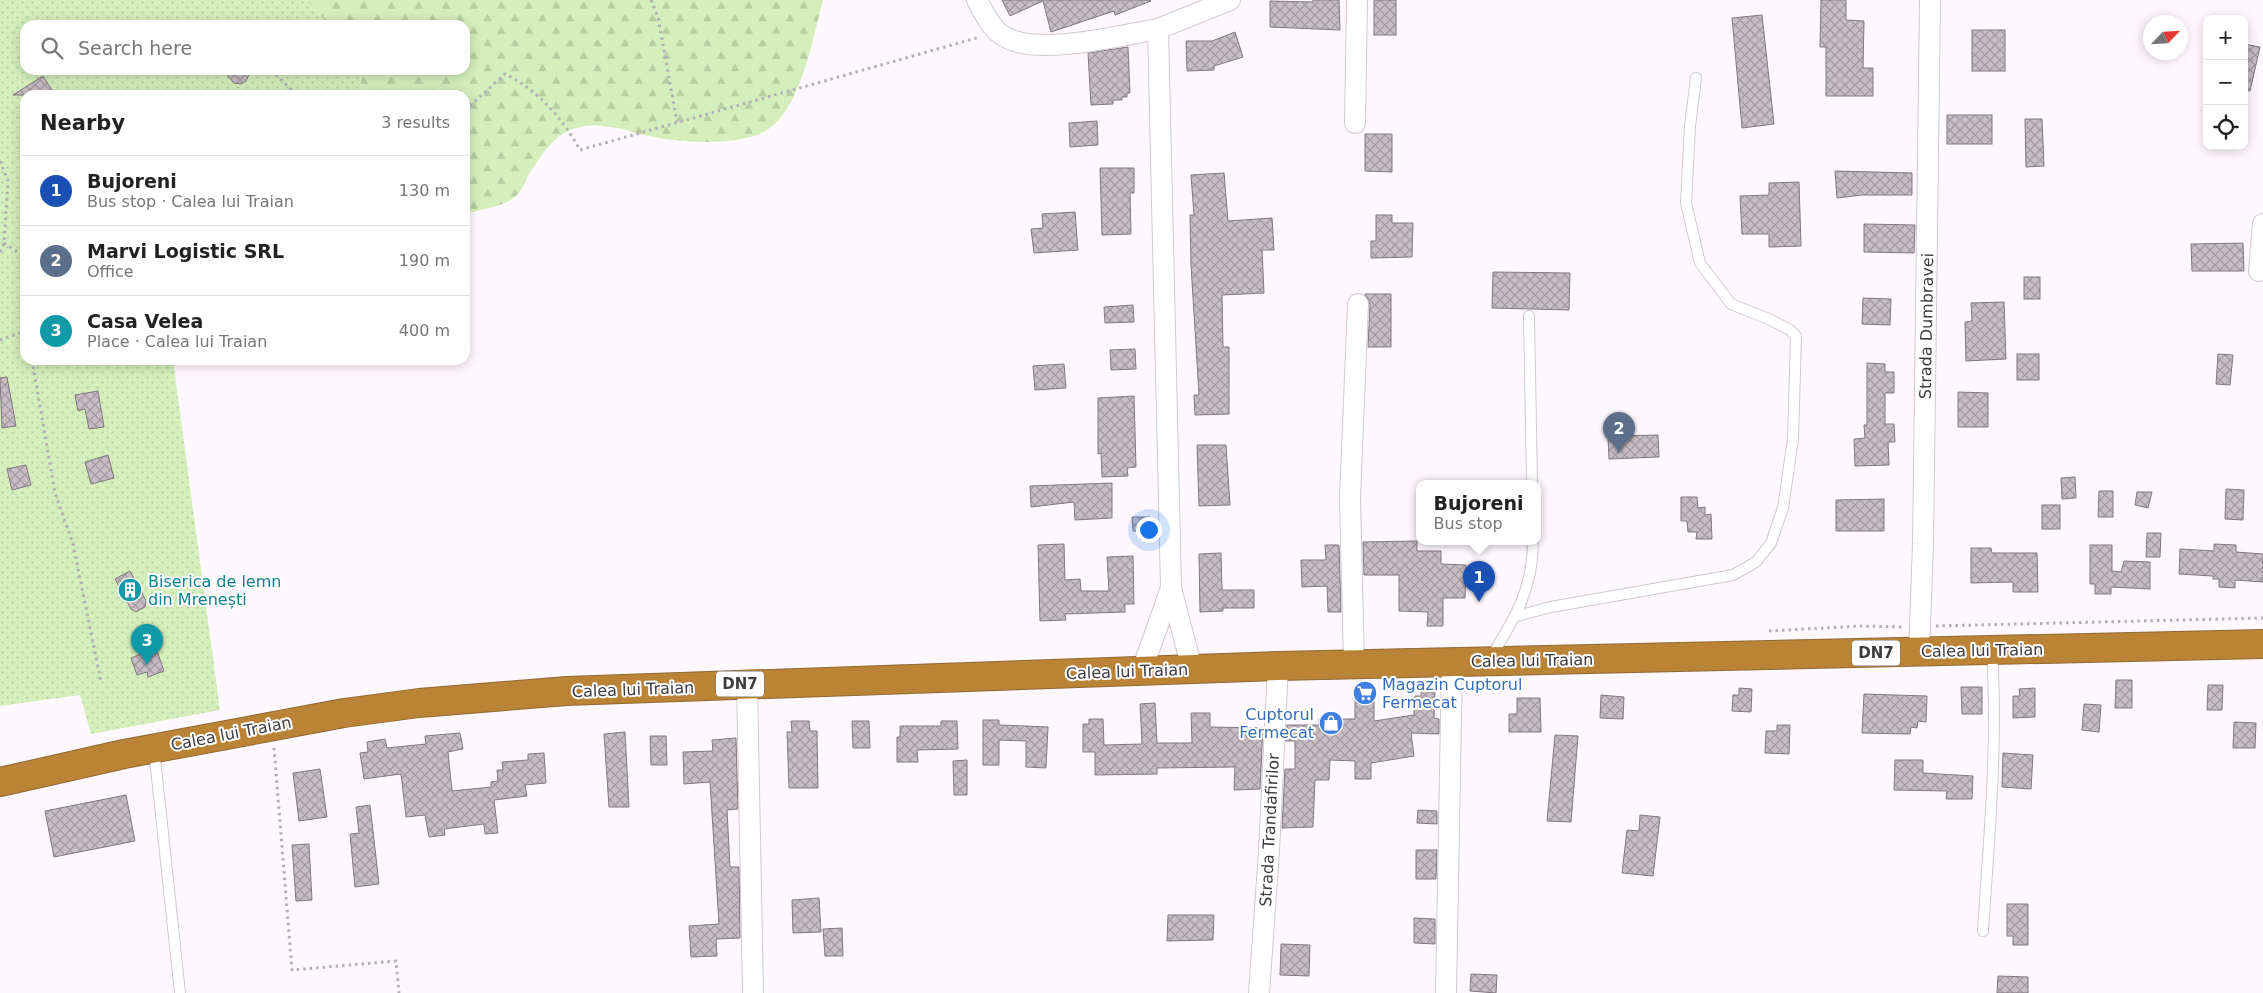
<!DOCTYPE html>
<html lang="en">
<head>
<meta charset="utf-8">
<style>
  body { margin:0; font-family:"DejaVu Sans",sans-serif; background:#f2f2f2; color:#222 }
  .controls { position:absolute; right:15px; top:15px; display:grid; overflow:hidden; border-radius:10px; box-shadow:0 2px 12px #0003 }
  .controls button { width:45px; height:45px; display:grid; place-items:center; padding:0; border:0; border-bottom:1px solid #e0e0e0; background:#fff; color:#222; font:25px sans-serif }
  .compass { position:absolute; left:2143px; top:15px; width:45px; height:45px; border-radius:50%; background:#fff; box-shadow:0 2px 12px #0003; rotate:65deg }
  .you { position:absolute; left:1148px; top:529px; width:18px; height:18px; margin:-12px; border:4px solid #fff; border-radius:50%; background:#1a73e8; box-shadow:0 0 0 8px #1a73e833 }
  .badge { display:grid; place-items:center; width:32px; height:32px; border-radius:50%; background:#ea580c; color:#fff; font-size:16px; font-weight:700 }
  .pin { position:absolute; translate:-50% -41px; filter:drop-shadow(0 1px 2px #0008) }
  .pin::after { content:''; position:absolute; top:26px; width:18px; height:15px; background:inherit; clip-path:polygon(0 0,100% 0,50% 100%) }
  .popup { position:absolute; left:1416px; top:480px; width:125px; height:65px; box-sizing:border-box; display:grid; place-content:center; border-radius:10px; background:#fff; filter:drop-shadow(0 1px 4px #0005); font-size:16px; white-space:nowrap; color:#767676 }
  .popup b { font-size:19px; color:#222 }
  .popup::after { content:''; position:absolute; left:50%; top:100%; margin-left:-10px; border:10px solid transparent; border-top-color:#fff }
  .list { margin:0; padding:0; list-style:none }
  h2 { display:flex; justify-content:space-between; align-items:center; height:65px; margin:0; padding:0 20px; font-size:21px }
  h2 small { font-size:16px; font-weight:400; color:#767676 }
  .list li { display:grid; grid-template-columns:32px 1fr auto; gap:15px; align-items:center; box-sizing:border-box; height:70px; padding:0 20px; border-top:1px solid #e0e0e0 }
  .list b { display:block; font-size:19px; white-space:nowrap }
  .list p { margin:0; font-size:16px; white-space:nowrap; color:#767676 }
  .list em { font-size:16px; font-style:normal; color:#767676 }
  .icon { flex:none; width:28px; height:28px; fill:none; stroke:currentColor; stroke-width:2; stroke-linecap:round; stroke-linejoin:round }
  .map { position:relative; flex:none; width:2263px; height:993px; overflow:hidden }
  .search { position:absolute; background:#fff; box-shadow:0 2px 12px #0003; left:20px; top:20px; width:450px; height:55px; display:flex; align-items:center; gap:12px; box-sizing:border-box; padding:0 18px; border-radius:15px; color:#767676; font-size:19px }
  .panel { position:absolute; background:#fff; box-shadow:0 2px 12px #0003; left:20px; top:90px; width:450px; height:275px; border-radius:15px }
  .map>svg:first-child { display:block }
  .grass { fill:url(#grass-dots) }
  .forest { fill:url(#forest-firs) }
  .building { fill:url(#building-cross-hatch); stroke:#82787e }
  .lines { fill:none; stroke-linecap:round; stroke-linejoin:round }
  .lane-casing { stroke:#d0c8d0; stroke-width:12 }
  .street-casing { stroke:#d0c8d0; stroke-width:22 }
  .highway-casing { stroke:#8f6a38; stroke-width:30 }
  .path { stroke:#b3aeb3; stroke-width:3; stroke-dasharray:2.5 4; stroke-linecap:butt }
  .lane { stroke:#fff; stroke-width:10 }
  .street { stroke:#fff; stroke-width:20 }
  .highway { stroke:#ba8335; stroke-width:28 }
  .labels { text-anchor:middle; stroke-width:4; stroke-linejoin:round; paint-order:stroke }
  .shield { fill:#fff; stroke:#787678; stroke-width:1 }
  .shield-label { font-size:15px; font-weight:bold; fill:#3e3b3e }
  .street-label { font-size:16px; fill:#3e3b3e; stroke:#fff }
  .culture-label { font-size:16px; fill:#0d838f; stroke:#fff; text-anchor:start }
  .shop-label { font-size:16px; fill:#366cbe; stroke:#fff; text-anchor:start }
</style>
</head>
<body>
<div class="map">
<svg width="2263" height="993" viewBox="0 0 2263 993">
  <defs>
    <pattern id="grass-dots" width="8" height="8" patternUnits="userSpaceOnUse" patternTransform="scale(1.25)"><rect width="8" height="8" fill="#d4efbb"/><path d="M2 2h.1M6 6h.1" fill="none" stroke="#b7cea2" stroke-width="1.8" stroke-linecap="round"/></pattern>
    <pattern id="forest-firs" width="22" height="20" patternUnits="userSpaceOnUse" patternTransform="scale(1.25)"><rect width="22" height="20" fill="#d4efbb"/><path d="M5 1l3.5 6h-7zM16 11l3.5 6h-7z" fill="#b7cea2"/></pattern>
    <pattern id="building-cross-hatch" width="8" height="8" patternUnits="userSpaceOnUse" patternTransform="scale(1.25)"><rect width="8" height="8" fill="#c8bdc4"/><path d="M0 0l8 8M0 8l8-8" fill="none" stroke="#a49ba1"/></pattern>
  </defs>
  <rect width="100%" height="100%" fill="#fff9ff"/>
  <polygon class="grass" points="0,0 306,0 329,25 25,25 25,70 360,70 362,95 25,95 25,360 173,360 220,710 91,734 80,695 0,706"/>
  <path class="forest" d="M306,0H823C813,37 801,109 767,130C742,146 687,143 659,138C635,134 605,121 580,127C555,132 542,154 529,174C525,182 522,191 515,197C503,207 480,209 465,214V95H362L360,70H465V25H329Z"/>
  <g class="building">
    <polygon points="1002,0 1150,0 1151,1 1115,15 1114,11 1051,32 1043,1 1010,16"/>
    <polygon points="1313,0 1339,0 1340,30 1270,27 1270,1 1313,2"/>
    <rect x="1374" y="0" width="22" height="35"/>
    <polygon points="1821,0 1846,0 1846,20 1864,21 1863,68 1873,68 1873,96 1826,96 1826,47 1820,47"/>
    <polygon points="1762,15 1774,124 1742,128 1732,18"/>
    <rect x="1972" y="30" width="33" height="41"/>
    <polygon points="1235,32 1243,57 1214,66 1214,70 1187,71 1186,41 1212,41"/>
    <polygon points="2244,44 2260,47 2250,91 2244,90"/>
    <polygon points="1128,47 1130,93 1127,93 1127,97 1122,97 1122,100 1113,100 1113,104 1091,105 1088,53"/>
    <polygon points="223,70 251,70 246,81 241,84 234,83"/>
    <polygon points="43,76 55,95 13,95"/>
    <rect x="1947" y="115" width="45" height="29"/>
    <polygon points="2025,119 2042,119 2044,166 2026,167"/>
    <polygon points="1097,121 1098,145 1070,147 1069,123"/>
    <polygon points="1365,134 1392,134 1392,172 1365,171"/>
    <polygon points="1100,168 1134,168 1134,193 1130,193 1131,234 1102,235"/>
    <polygon points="1835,171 1912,173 1912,195 1862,195 1837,198"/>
    <polygon points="1224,173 1228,221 1272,218 1274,250 1262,250 1264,293 1222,295 1223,347 1229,347 1229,414 1195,415 1194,395 1199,395 1191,265 1190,215 1194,215 1191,175"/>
    <polygon points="1799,182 1801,246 1769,247 1769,234 1742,234 1740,196 1769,195 1769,183"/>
    <polygon points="1075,212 1078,250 1034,253 1031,229 1043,228 1042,214"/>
    <polygon points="1376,215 1392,215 1392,223 1413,223 1412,257 1371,258 1371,241 1376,241"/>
    <polygon points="1864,224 1915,225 1914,253 1864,252"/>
    <polygon points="2243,243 2244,271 2192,271 2191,244"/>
    <polygon points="1493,272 1570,273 1569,310 1492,308"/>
    <rect x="2024" y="277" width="16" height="22"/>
    <polygon points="1365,294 1391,294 1391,347 1368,347 1370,304"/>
    <polygon points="1863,298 1891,299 1890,325 1862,324"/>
    <polygon points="2004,302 2006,359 1966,361 1965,322 1972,321 1971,303"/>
    <polygon points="1133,305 1134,322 1105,323 1104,307"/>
    <polygon points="1135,349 1136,369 1111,370 1110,350"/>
    <rect x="2017" y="354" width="22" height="26"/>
    <polygon points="2218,354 2233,355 2230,385 2216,384"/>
    <polygon points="1867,363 1885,364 1885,372 1894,372 1894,393 1885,393 1885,424 1894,424 1895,442 1888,442 1889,465 1855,466 1854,439 1865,438 1864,425 1867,425"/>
    <polygon points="1064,364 1066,388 1035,390 1033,366"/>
    <polygon points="7,377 16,426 2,428 0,378"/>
    <polygon points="98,391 104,427 89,429 85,409 78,411 75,395"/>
    <polygon points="1958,392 1988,393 1988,427 1958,427"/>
    <polygon points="1134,396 1136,467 1127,468 1128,476 1102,477 1101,453 1098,454 1098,398"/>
    <polygon points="1658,435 1659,457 1609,459 1608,436"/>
    <polygon points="1197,445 1226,445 1230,505 1199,506"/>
    <polygon points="108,455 114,478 91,484 85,462"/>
    <polygon points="26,465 31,485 12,490 7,469"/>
    <polygon points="2075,477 2076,498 2062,499 2061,478"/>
    <polygon points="1112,483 1112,518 1075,520 1074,502 1031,507 1030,486"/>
    <polygon points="2226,489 2244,490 2243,520 2225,519"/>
    <polygon points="2099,491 2113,491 2113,517 2098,517"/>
    <polygon points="2137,492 2152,492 2148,508 2135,505"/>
    <polygon points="1681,497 1697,497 1698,508 1705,507 1705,515 1711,514 1712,539 1696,539 1697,532 1688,532 1687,521 1681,521"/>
    <polygon points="1884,499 1884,531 1836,531 1836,500"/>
    <rect x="2042" y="505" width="18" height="24"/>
    <polygon points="1132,517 1150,517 1150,532 1133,531"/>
    <polygon points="2147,533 2161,533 2160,557 2146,557"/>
    <polygon points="1417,541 1417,551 1441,551 1441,564 1466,565 1465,598 1443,598 1443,626 1427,626 1428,612 1399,611 1399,575 1364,575 1363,542"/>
    <polygon points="1064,544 1065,580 1080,579 1081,591 1109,591 1107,557 1133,556 1134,604 1125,604 1125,612 1065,614 1066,620 1040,621 1038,545"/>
    <polygon points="2214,544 2236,545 2236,552 2263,554 2263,582 2235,580 2235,588 2219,587 2219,579 2213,579 2213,576 2179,574 2180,549 2214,551"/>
    <polygon points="1325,545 1339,545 1341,612 1328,612 1327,586 1302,587 1301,560 1326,560"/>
    <polygon points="2090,545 2112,545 2112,571 2121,572 2124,561 2150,562 2150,589 2111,587 2111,594 2095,594 2095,584 2090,584"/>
    <polygon points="1971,548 1991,548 1992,553 2037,553 2038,592 2013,592 2013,582 1971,583"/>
    <polygon points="1221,553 1222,590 1254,590 1254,608 1223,608 1223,611 1200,612 1199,554"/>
    <polygon points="130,571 146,601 145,607 136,612 131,609 115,579"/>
    <polygon points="155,645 164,671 148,677 147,672 137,675 131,658 141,654 140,650"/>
    <polygon points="2116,680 2132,680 2132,708 2115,708"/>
    <polygon points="2208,685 2223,685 2222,710 2207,710"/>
    <polygon points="1355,687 1374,687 1374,721 1414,715 1415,696 1421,696 1421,691 1435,692 1434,718 1439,719 1439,734 1411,733 1414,756 1371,763 1371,779 1355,779 1355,761 1330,760 1329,780 1315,780 1313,827 1282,828 1285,769 1295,769 1295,741 1286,741 1287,725 1319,725 1319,719 1355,719"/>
    <polygon points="1961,687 1982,687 1982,714 1962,714"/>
    <polygon points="1739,688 1752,689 1751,712 1732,711 1733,695 1739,695"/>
    <polygon points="2035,688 2035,717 2013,718 2013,696 2020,696 2019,689"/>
    <polygon points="1864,694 1927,696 1926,722 1918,721 1917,728 1911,727 1910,734 1862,733"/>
    <polygon points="1601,695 1624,697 1623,719 1600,718"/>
    <polygon points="1517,698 1540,698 1541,732 1509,732 1509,714 1517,714"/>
    <polygon points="1155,703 1157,743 1192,743 1191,713 1210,713 1210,727 1263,728 1260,789 1234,790 1235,767 1157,768 1157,774 1095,775 1095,752 1083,752 1083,724 1089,724 1089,719 1103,719 1104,745 1142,744 1140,704"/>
    <polygon points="2084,704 2101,705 2099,732 2082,730"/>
    <polygon points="983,720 999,720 999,725 1048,727 1046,768 1026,767 1026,741 999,740 999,765 983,765"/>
    <polygon points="791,721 809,721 810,731 817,731 818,788 789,788 787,732 792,732"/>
    <polygon points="852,721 869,721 870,748 853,748"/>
    <polygon points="941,721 957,721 958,749 917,750 918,762 897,762 897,737 900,737 900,726 941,726"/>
    <polygon points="2234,722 2256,723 2255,748 2233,748"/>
    <polygon points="1777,725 1790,725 1789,754 1765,753 1766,731 1777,731"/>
    <polygon points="625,732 629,807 609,807 604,734"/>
    <polygon points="460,733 463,749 448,752 452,791 491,787 491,782 498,781 497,770 503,770 502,762 528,760 528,754 544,753 546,783 525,785 527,796 494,800 498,833 485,834 484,824 444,829 445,835 429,837 425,815 406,817 401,774 364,779 360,753 368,752 367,742 385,739 387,748 426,744 425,736"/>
    <polygon points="1555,735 1578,736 1571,822 1547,821"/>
    <polygon points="650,736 666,736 667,765 651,765"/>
    <polygon points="736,738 738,809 727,810 730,867 739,867 740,938 716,939 717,956 691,957 689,926 719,924 710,782 684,784 683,752 713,751 712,740"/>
    <polygon points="2003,753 2033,755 2031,789 2002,787"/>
    <polygon points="967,760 967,795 954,795 953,761"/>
    <polygon points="1895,760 1923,760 1923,773 1973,776 1972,799 1946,799 1947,791 1894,790"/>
    <polygon points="320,769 327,817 299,821 293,773"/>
    <polygon points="126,795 135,841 54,857 45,811"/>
    <polygon points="370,805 379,884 355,887 350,834 359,833 356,807"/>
    <polygon points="1418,810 1437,811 1437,824 1417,823"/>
    <polygon points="1640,815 1660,817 1653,876 1622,873 1627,830 1639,831"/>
    <polygon points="309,844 312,900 296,901 292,845"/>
    <polygon points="1416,850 1437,850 1436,879 1416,879"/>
    <polygon points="819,898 821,932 793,933 792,900"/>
    <polygon points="2007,904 2028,904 2028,945 2013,945 2013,936 2007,936"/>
    <polygon points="1168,915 1214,915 1213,940 1167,941"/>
    <polygon points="1414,918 1435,919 1435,944 1414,943"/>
    <polygon points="842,928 843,956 825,956 823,929"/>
    <polygon points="1281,944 1310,945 1309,976 1280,975"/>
    <polygon points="1471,974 1497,975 1496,993 1470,991"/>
    <polygon points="1998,976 2028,977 2028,993 1997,993"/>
  </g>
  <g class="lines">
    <g class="lane-casing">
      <g id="lane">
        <polyline points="1529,316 1532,483"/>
        <polyline points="1517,616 1551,607 1733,575 1756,562 1771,543 1783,508 1793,439 1796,336 1790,330 1771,320 1731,304 1700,263 1686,203 1690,126 1696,78"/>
        <path d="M1491,657C1515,618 1533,589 1533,541"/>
        <polyline points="154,749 180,993"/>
        <path d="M1983,931C1989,838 1998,745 1992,652"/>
      </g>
    </g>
    <g class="street-casing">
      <g id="street">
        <path d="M977,0C982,10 989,24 998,32C1028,60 1121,35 1158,29"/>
        <polyline points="1355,123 1357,0"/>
        <polyline points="2259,271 2263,224"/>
        <polyline points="1919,652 1923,544 1930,0"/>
        <polyline points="1354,664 1350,498 1358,304"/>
        <polyline points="1192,669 1171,588 1158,29 1230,0"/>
        <polyline points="1142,670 1171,588"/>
        <polyline points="747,684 753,993"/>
        <polyline points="1259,993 1269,851 1278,666"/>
        <polyline points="1446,993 1452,662"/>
      </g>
    </g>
    <g class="highway-casing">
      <polyline id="highway" points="0,782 124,754 344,713 419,703 567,691 1278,666 2263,644"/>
    </g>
    <g class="path">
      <polyline points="651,0 658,17 677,122"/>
      <polyline points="271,70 297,95"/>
      <path d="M465,110L505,74C537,89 563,119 580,150L980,37"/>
      <polyline points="0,161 8,181 4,243 0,252"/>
      <polyline points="4,243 25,257"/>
      <polyline points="0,340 25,331"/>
      <polyline points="32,360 55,493 73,544 101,682"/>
      <polyline points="1936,626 2263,618"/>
      <polyline points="1769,631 1860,626 1902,627"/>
      <polyline points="274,748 292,970 396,961 399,993"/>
    </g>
    <use href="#lane" class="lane"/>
    <use href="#street" class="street"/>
    <use href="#highway" class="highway"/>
  </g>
  <defs>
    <g id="building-disc" transform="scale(1.25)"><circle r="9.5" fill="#0f9aa8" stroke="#fff"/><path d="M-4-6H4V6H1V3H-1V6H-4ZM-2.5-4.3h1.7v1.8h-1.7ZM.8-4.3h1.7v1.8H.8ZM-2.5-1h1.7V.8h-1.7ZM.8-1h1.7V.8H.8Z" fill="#fff"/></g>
    <g id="supermarket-disc" transform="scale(1.25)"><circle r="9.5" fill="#3f7fe0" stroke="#fff"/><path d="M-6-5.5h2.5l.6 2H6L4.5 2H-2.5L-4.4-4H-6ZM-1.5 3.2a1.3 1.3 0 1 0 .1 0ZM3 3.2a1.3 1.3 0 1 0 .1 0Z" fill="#fff"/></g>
    <g id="shop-disc" transform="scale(1.25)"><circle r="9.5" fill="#3f7fe0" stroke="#fff"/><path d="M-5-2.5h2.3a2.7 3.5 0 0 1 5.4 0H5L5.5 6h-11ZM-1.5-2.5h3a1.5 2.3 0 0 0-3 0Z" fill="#fff"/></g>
  </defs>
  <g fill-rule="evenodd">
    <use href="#building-disc" x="130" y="590"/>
    <use href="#supermarket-disc" x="1365" y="693"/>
    <use href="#shop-disc" x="1331" y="723"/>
  </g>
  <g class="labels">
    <g class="shield">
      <rect x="1852" y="640.5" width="48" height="25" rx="4"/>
      <rect x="716" y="671.5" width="48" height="25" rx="4"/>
    </g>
    <g class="shield-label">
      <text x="1876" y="658">DN7</text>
      <text x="740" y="689">DN7</text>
    </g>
    <g class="street-label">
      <text transform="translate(1926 326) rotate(-89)" y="6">Strada Dumbravei</text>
      <text transform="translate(1982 650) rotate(-1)" y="6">Calea lui Traian</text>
      <text transform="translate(1532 660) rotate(-1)" y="6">Calea lui Traian</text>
      <text transform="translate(1127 671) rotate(-2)" y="6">Calea lui Traian</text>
      <text transform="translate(633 689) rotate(-2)" y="6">Calea lui Traian</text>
      <text transform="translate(231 733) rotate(-11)" y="6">Calea lui Traian</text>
      <text transform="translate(1269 830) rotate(-87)" y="6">Strada Trandafirilor</text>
    </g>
    <g class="culture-label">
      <text x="148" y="587">Biserica de lemn<tspan x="148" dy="18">din Mrenești</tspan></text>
    </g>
    <g class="shop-label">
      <text x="1382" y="690">Magazin Cuptorul<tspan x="1382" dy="18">Fermecat</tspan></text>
      <text x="1314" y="720" text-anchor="end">Cuptorul<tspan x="1314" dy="18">Fermecat</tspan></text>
    </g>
  </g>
</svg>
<div class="controls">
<button>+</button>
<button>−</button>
<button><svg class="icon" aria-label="locate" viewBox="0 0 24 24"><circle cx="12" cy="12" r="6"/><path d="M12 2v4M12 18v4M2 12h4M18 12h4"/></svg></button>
</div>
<svg class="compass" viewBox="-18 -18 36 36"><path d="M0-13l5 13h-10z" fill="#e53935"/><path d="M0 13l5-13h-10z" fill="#767676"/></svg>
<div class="you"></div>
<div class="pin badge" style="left:1479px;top:602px;background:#1a4fb4">1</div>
<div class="popup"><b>Bujoreni</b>Bus stop</div>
<div class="pin badge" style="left:1619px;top:453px;background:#5c6f8a">2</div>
<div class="pin badge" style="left:147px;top:665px;background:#0f9aa8">3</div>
<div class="search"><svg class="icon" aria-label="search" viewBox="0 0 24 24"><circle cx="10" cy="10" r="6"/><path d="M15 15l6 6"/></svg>Search here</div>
<section class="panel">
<h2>Nearby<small>3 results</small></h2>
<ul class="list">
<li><span class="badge" style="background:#1a4fb4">1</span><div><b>Bujoreni</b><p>Bus stop · Calea lui Traian</p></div><em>130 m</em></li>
<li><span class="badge" style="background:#5c6f8a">2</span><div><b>Marvi Logistic SRL</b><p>Office</p></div><em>190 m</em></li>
<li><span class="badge" style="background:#0f9aa8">3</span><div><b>Casa Velea</b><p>Place · Calea lui Traian</p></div><em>400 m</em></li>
</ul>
</section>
</div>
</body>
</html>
